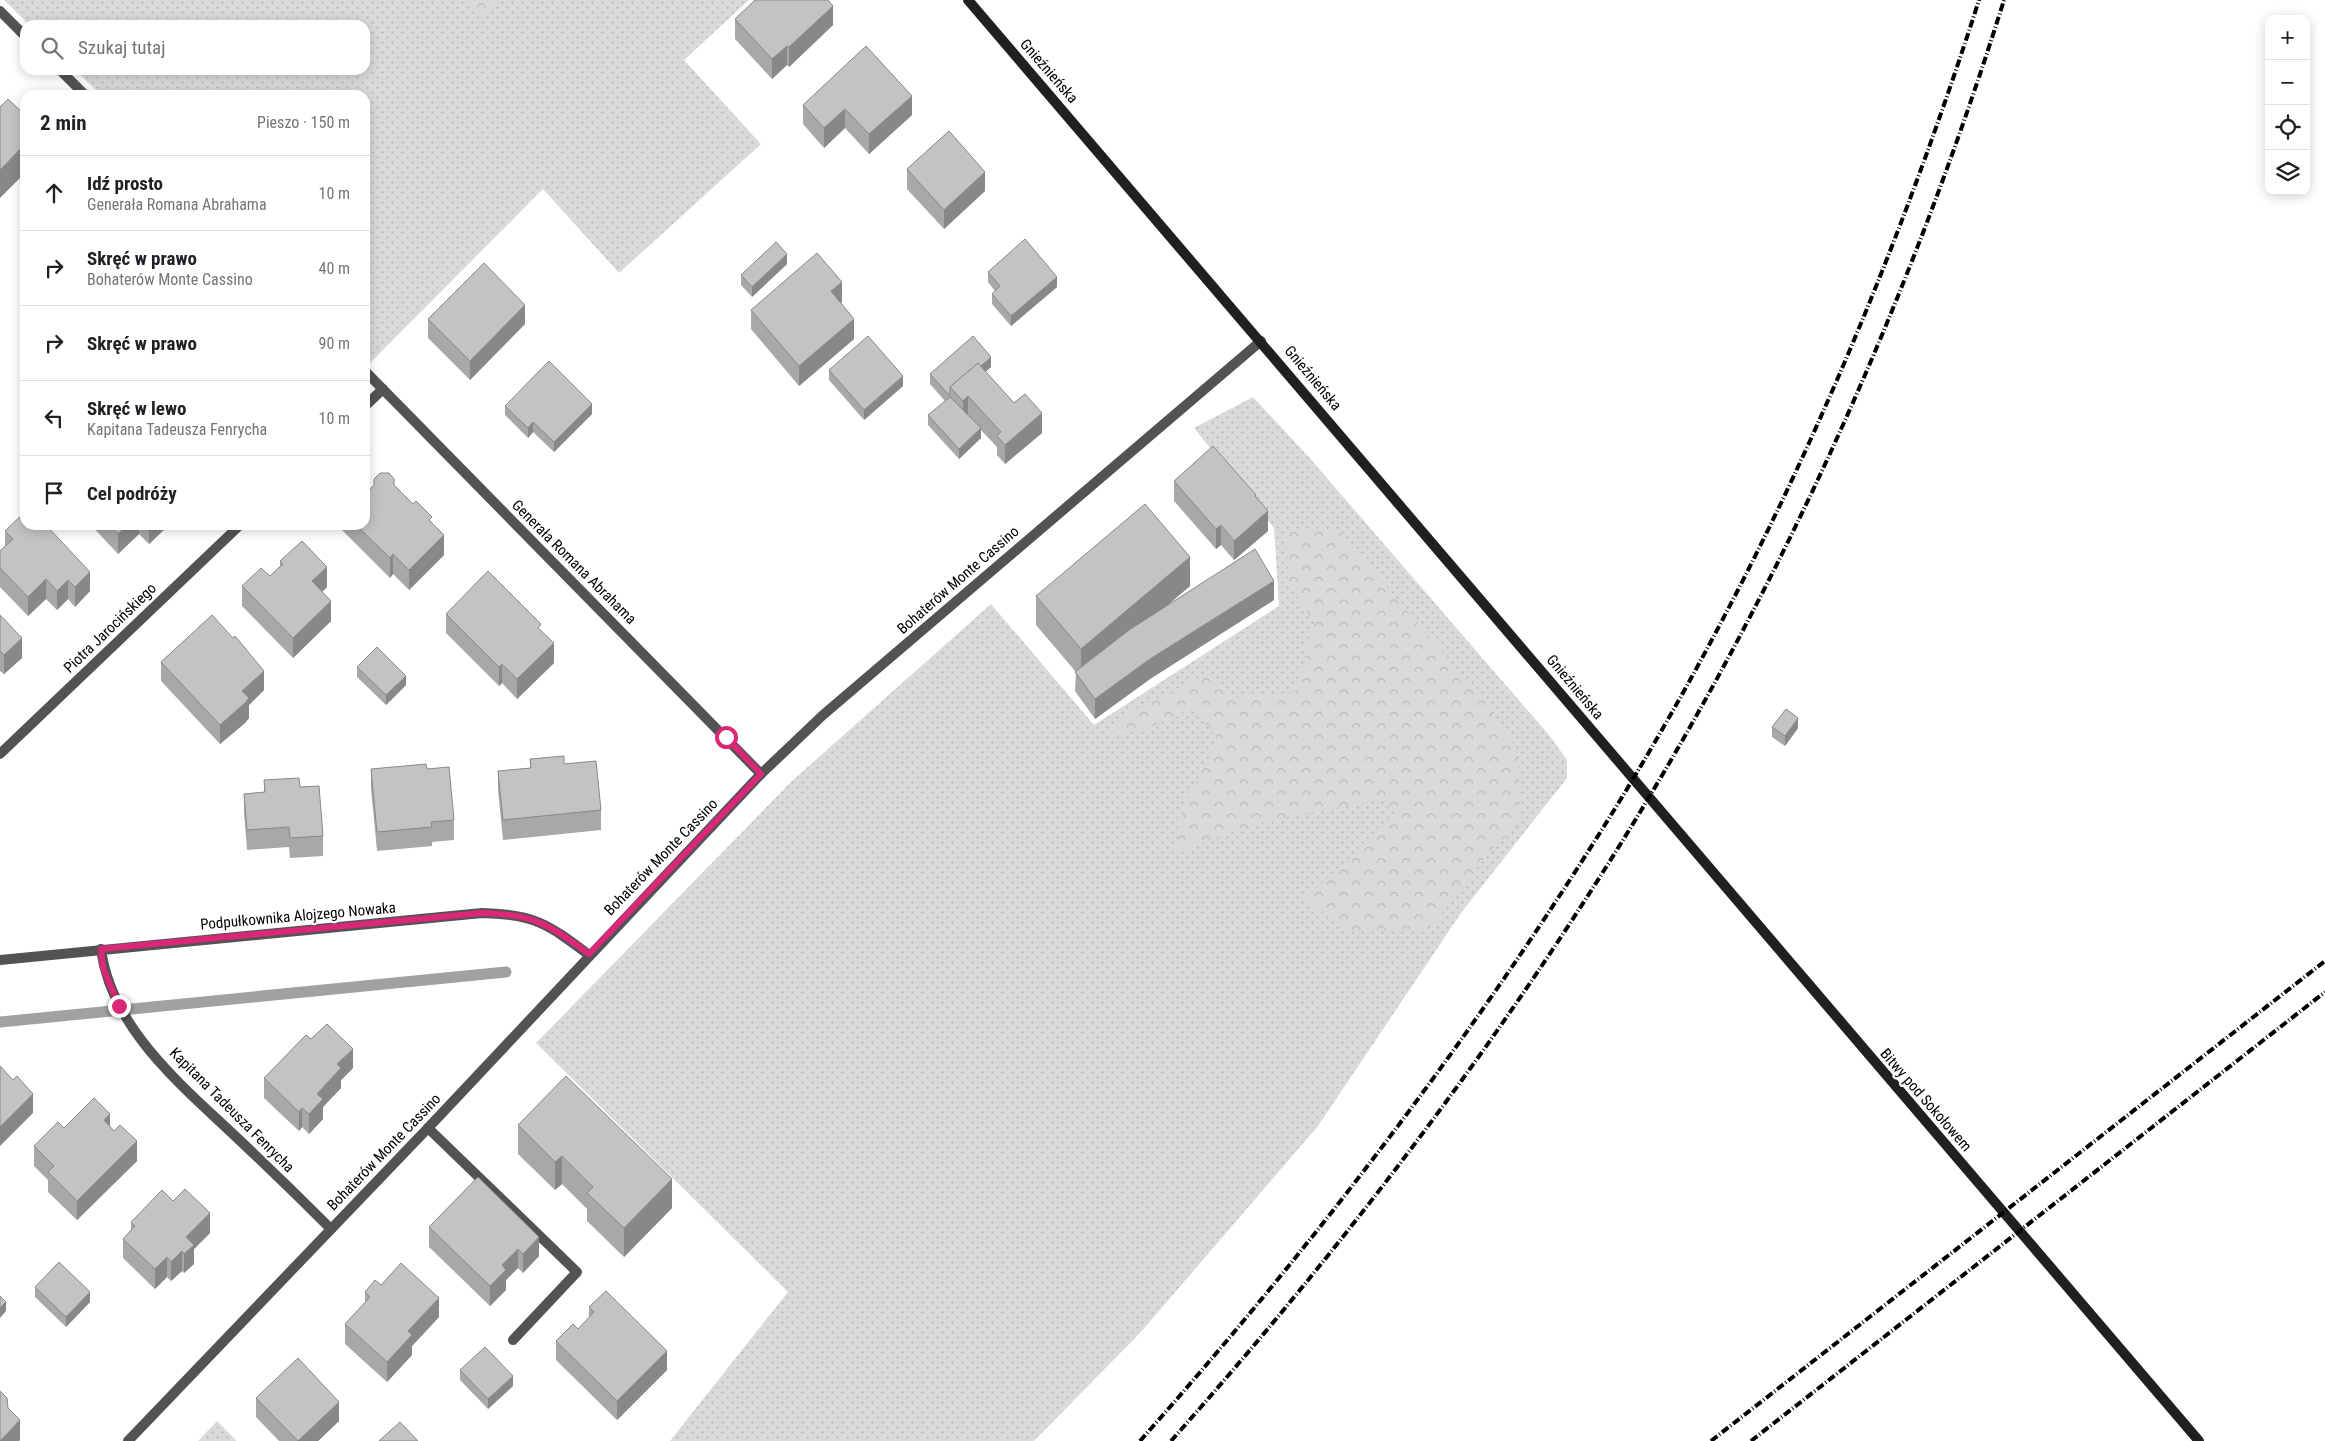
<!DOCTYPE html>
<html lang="pl">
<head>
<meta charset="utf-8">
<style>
  body { margin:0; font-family:"Roboto Condensed",sans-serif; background:#f6f6f6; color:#202124 }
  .controls { position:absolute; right:15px; top:15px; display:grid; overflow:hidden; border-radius:10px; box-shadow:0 2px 12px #0003 }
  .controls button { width:45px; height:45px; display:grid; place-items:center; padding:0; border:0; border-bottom:1px solid #e0e0e0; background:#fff; color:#202124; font:25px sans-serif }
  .stop { position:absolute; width:15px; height:15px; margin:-11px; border:4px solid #db2777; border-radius:50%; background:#fff }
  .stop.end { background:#db2777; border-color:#fff; box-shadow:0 1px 5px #0008 }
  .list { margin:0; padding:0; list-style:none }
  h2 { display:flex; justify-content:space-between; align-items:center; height:65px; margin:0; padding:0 20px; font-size:21px }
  h2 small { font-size:16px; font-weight:400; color:#757577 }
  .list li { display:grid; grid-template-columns:32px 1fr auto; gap:15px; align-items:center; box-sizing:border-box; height:75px; padding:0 20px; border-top:1px solid #e0e0e0 }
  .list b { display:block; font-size:19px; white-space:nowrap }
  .list p { margin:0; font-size:16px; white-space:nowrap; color:#757577 }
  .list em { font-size:16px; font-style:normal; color:#757577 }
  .icon { flex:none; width:28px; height:28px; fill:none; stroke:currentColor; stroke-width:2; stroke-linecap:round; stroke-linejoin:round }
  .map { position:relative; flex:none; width:2325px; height:1441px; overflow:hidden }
  .search { position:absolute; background:#fff; box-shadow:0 2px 12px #0003; left:20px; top:20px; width:350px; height:55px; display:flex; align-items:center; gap:12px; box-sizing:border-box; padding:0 18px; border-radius:15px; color:#757577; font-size:19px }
  .panel { position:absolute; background:#fff; box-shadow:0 2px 12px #0003; left:20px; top:90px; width:350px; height:440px; border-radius:15px }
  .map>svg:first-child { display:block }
  .grass { fill:url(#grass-dots) }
  .forest { fill:url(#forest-crowns) }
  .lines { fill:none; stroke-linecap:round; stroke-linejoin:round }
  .stream { stroke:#a1a1a1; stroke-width:11 }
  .lane { stroke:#535353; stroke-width:10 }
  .street { stroke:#535353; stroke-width:10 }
  .secondary { stroke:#202020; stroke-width:10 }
  .rail { stroke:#000; stroke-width:4; stroke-dasharray:8 2.5 1 2.5; stroke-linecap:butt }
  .wall { fill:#a8a8a8 }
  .shaded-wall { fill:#888 }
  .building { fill:#c3c3c3; stroke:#888 }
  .route { stroke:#db2777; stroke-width:6 }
  .labels { text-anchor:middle; stroke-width:4.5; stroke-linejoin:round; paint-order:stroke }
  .street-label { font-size:15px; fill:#000; stroke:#fff }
</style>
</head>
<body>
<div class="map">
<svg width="2325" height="1441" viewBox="0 0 2325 1441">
  <defs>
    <pattern id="grass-dots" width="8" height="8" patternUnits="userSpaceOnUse" patternTransform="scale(1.25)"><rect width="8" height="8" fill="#dadada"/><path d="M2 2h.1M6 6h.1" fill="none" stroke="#b9b9b9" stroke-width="1.8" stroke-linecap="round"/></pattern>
    <pattern id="forest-crowns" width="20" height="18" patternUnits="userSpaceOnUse" patternTransform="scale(1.25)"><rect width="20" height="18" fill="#dadada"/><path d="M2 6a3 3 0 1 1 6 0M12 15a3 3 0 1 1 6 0" fill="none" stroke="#b9b9b9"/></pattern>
  </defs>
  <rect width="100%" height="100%" fill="#fff"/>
  <g class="grass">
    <polygon points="4,0 749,0 684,60 761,144 619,273 543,189 368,365 365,362 365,95 101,95 75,70 365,70 365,25 29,25"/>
    <polygon points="1253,397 1307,455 1549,735 1567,760 1567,778 1461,913 1318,1126 1140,1333 1034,1441 670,1441 788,1292 536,1043 792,781 991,604 1094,725 1279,606 1274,528 1194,428"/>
    <polygon points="217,1421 237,1441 198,1441"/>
  </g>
  <g class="forest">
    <polygon points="461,0 498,0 484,17"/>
    <polygon points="1287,531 1340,532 1488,706 1517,749 1521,822 1491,850 1429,929 1349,932 1305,899 1396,815 1385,799 1252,824 1175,854 1184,804 1219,740 1192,708 1144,730 1110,736 1126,714 1210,673 1235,698 1295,692 1314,623 1288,582"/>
  </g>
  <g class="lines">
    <polyline class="stream" points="0,1022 506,972"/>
    <polyline class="lane" points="428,1128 577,1272 513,1340"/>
    <g class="street">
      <polyline points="0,11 25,36"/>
      <polyline points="60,70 85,95"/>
      <polyline points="365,371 761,774"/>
      <polyline points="365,406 383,389"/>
      <polyline points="0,754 240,525"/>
      <path d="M101,949C111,1027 179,1083 233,1134C266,1165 299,1197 331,1229"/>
      <path d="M0,960L482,913C534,914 548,924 589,955"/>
      <polyline points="128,1441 428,1128 761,774 823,715 1261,341"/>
    </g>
    <polyline class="secondary" points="968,0 2199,1441"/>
    <g class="rail">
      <path d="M1140,1441C1315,1244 1477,1032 1616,807C1771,555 1889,281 1979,0"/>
      <path d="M1171,1441C1348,1242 1511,1027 1648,799C1798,549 1917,278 2004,0"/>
      <polyline points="1711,1441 2325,961"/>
      <polyline points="1751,1441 2325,992"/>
    </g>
  </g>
  <g class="wall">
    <polygon points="735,19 833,25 789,67 787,65 772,79 735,39"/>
    <polygon points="803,105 912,115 869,154 845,128 824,148 803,124"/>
    <polygon points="907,169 985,191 944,229 907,189"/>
    <polygon points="25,237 25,255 21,251 21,241"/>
    <polygon points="787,264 752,297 741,285 741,275"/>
    <polygon points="25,267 25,283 22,280 22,270"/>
    <polygon points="988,272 1057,287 1011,326 992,304 992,294 995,291 988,282"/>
    <polygon points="842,302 840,303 854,339 799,386 751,329 751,310"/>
    <polygon points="428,319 525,324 470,380 428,338"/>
    <polygon points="991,367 985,372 1042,433 1005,464 997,455 997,447 981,430 981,438 959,459 928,425 928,415 945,401 930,384 930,374"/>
    <polygon points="829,370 903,386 864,420 829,380"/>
    <polygon points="505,406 592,414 554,452 533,432 528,438 505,415"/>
    <polygon points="1174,481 1256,498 1268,531 1234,560 1221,545 1216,549 1174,501"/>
    <polygon points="432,523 444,555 409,590 393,574 390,578 342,530 342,525"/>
    <polygon points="91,525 169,525 149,544 139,534 118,554"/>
    <polygon points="5,531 90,591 75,607 68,599 57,610 46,599 28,616 0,587 0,551 5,546"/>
    <polygon points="280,561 327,587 322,592 331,621 293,658 242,606 242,586 270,576 280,566"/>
    <polygon points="1190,586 1163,609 1274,600 1150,679 1095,719 1075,691 1076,672 1036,625 1036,596"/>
    <polygon points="446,614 541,631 554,663 517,699 502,683 499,686 446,633"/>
    <polygon points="0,615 22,658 4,674 0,671"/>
    <polygon points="161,662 264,690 249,705 249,718 245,723 220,744 161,681"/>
    <polygon points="357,667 406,685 386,705 357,677"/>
    <polygon points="1772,727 1798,728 1785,746 1772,737"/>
    <polygon points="530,759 564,764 601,810 601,830 503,840 498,790 498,771 530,768"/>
    <polygon points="371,769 427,769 454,820 454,840 432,842 432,846 377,851 371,789"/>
    <polygon points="264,780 300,787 323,836 323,856 290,858 289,847 247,850 244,813 244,794 264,792"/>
    <polygon points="311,1039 353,1068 341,1080 341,1088 323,1107 323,1119 309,1134 302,1127 299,1131 264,1098 264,1078"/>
    <polygon points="518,1125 672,1208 624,1257 587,1221 587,1209 562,1184 555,1190 518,1154"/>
    <polygon points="110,1126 137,1161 77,1220 48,1192 48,1180 34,1166 34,1146 64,1128"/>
    <polygon points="478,1177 539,1256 523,1273 518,1268 506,1280 506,1290 490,1306 429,1247 429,1227"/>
    <polygon points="173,1201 210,1233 194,1249 194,1264 184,1273 182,1271 171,1281 167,1277 155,1289 123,1258 123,1239 131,1230 131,1222"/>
    <polygon points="381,1285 439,1317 412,1346 412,1355 387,1382 345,1344 345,1324 365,1303 365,1292"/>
    <polygon points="35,1287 90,1302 66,1327 35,1297"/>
    <polygon points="589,1307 667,1370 617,1420 556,1360 556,1341 578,1329 589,1318"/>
    <polygon points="460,1370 513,1386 488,1409 460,1380"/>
    <polygon points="256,1398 339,1421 318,1441 279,1441 256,1417"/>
  </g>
  <g class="shaded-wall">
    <polygon points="833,6 833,25 789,67 789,47"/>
    <polygon points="787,46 787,65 772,79 772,59"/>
    <polygon points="912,96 912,115 869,154 869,134"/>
    <polygon points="845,109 845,128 824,148 824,128"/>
    <polygon points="25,144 25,173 0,198 0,170"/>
    <polygon points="985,172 985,191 944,229 944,210"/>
    <polygon points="787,254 787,264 752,297 752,287"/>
    <polygon points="1057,277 1057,287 1011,326 1011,316"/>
    <polygon points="842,282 842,302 831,311 831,291"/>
    <polygon points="525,305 525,324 470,380 470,361"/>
    <polygon points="854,319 854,339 799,386 799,366"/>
    <polygon points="991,357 991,367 958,396 953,390"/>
    <polygon points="903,376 903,386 864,420 864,410"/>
    <polygon points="968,396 968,416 963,420 963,401"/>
    <polygon points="592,404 592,414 554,452 554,442"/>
    <polygon points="1042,413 1042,433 1005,464 1005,445"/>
    <polygon points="533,422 533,432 528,438 528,428"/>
    <polygon points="981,428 981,438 959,459 959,449"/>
    <polygon points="1268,511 1268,531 1234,560 1234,541"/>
    <polygon points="128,525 139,525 139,534 118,554 118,534"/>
    <polygon points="149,525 169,525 149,544"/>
    <polygon points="1221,525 1221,545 1216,549 1216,529"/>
    <polygon points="444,535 444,555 409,590 409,570"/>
    <polygon points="393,554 393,574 390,578 390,558"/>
    <polygon points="1190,557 1190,586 1081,678 1081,649"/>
    <polygon points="327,567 327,587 312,601 312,581"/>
    <polygon points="90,572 90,591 75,607 75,587"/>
    <polygon points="46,579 46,599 28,616 28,597"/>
    <polygon points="68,580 68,599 57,610 57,591"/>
    <polygon points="1274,581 1274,600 1150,679 1095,719 1095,699 1150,659"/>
    <polygon points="331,601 331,621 293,658 293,638"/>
    <polygon points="22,638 22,658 4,674 4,655"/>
    <polygon points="554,643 554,663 517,699 517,679"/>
    <polygon points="502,664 502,683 499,686 499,667"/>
    <polygon points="264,671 264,690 249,705 249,718 245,723 220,744 220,725 242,691"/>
    <polygon points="406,676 406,685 386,705 386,695"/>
    <polygon points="1798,718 1798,728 1785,746 1785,736"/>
    <polygon points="353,1049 353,1068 341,1080 341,1088 323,1107 323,1119 309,1134 309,1114 317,1094 337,1064"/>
    <polygon points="33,1094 33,1113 0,1146 0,1127"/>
    <polygon points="302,1108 302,1127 299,1131 299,1112"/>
    <polygon points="110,1114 110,1134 104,1120"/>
    <polygon points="137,1141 137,1161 77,1220 77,1201"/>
    <polygon points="562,1156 562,1184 555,1190 555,1162"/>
    <polygon points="672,1179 672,1208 624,1257 624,1228"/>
    <polygon points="210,1213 210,1233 194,1249 194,1264 184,1273 184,1254 186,1237"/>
    <polygon points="539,1237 539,1256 523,1273 523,1254"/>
    <polygon points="518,1249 518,1268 506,1280 506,1290 490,1306 490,1286 502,1265"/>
    <polygon points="182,1251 182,1271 171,1281 171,1262"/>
    <polygon points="167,1257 167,1277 155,1289 155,1269"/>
    <polygon points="90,1292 90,1302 66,1327 66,1317"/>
    <polygon points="439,1298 439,1317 412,1346 412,1355 387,1382 387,1362 408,1331"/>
    <polygon points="6,1302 6,1311 0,1318 0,1308"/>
    <polygon points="667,1351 667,1370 617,1420 617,1401"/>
    <polygon points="513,1376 513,1386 488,1409 488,1399"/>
    <polygon points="339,1402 339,1421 318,1441 298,1441"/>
    <polygon points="20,1420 20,1440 19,1441 0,1441"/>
  </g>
  <g class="building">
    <polygon points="755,0 828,0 833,6 789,47 787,46 772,59 735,19"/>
    <polygon points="866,46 912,96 869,134 845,109 824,128 803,105"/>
    <polygon points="8,99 25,115 25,144 0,170 0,107"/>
    <polygon points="949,131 985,172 944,210 907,169"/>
    <polygon points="25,237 25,245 21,241"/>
    <polygon points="1025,239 1057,277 1011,316 992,294 1000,286 988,272"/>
    <polygon points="776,242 787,254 752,287 741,275"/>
    <polygon points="817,253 842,282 831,291 854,319 799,366 751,310"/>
    <polygon points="484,263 525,305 470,361 428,319"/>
    <polygon points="25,267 25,273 22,270"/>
    <polygon points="868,336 903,376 864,410 829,370"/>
    <polygon points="973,336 991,357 980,367 978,363 950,387 950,393 949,395 930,374"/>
    <polygon points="549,361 592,404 554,442 533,422 528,428 505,406"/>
    <polygon points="978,363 1014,403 1025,394 1042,413 1005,445 997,436 1001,432 968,396 963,401 950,387"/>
    <polygon points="950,397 981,428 959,449 928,415"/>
    <polygon points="1213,446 1256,495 1255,496 1268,511 1234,541 1221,525 1216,529 1174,481"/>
    <polygon points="380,473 389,473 394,479 394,485 413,504 416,501 432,517 429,520 444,535 409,570 393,554 390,558 356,525 365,525 365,494 374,485 374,479"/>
    <polygon points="1145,504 1190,557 1081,649 1036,596"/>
    <polygon points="25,512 25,525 46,525 90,572 75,587 68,580 57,591 46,579 28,597 0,568 0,551 13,539 5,531"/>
    <polygon points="110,525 128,525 118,534"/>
    <polygon points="302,541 327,567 312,581 331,601 293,638 242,586 261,568 270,576 283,564 280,561"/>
    <polygon points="1255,549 1274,581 1150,659 1095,699 1075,672 1129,630"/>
    <polygon points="488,571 541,624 538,628 554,643 517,679 502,664 499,667 446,614"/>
    <polygon points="0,615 22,638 4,655 0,651"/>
    <polygon points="212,615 233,638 235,636 264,671 242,691 249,698 245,703 220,725 161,662"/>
    <polygon points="377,647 406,676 386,695 357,667"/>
    <polygon points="1786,709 1798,718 1785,736 1772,727"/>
    <polygon points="564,756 564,764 596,761 601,810 503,820 498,771 531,768 530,759"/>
    <polygon points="426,764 427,769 449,767 454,820 431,822 432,827 377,832 371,769"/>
    <polygon points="299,778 300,787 319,786 323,836 290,838 289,827 247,830 244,794 265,792 264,780"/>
    <polygon points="327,1024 353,1049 337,1064 341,1068 317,1094 323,1099 309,1114 302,1108 299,1112 264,1078 306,1035 311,1039"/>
    <polygon points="0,1066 13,1080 17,1076 33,1094 0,1127"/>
    <polygon points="566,1076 672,1179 624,1228 587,1193 593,1187 562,1156 555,1162 518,1125"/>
    <polygon points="94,1098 110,1114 104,1120 114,1131 120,1125 137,1141 77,1201 48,1172 54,1166 34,1146 58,1122 64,1128"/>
    <polygon points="478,1177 539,1237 523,1254 518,1249 502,1265 506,1270 490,1286 429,1227"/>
    <polygon points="185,1189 210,1213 186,1237 194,1245 184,1254 182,1251 171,1262 167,1257 155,1269 123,1239 135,1226 131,1222 162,1190 173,1201"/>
    <polygon points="59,1262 90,1292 66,1317 35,1287"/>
    <polygon points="401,1263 439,1298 408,1331 412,1335 387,1362 345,1324 370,1297 365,1292 375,1280 381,1285"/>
    <polygon points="606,1291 667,1351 617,1401 556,1341 573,1324 578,1329 594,1312 589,1307"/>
    <polygon points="0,1296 6,1302 0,1308"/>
    <polygon points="485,1347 513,1376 488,1399 460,1370"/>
    <polygon points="298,1358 339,1402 298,1441 256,1398"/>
    <polygon points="0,1391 7,1398 8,1408 20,1420 0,1441"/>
    <polygon points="400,1422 418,1441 379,1441"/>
  </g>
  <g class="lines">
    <path class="route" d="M119,1006L103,968L101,949L482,913C534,914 548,924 589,954L761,774L726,737"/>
  </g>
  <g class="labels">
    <g class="street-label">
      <text transform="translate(1049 71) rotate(49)" y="5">Gnieźnieńska</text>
      <text transform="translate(1313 378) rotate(50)" y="5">Gnieźnieńska</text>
      <text transform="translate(574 562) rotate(45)" y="5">Generała Romana Abrahama</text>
      <text transform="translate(958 580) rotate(-41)" y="5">Bohaterów Monte Cassino</text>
      <text transform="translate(110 628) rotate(-44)" y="5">Piotra Jarocińskiego</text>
      <text transform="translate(1575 687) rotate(50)" y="5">Gnieźnieńska</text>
      <text transform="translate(661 857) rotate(-46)" y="5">Bohaterów Monte Cassino</text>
      <text transform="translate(298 916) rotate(-5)" y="5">Podpułkownika Alojzego Nowaka</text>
      <text transform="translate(1926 1100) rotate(49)" y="5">Bitwy pod Sokołowem</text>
      <text transform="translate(232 1110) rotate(45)" y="5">Kapitana Tadeusza Fenrycha</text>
      <text transform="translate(384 1152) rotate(-46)" y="5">Bohaterów Monte Cassino</text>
    </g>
  </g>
</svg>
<div class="controls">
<button>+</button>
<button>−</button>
<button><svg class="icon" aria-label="locate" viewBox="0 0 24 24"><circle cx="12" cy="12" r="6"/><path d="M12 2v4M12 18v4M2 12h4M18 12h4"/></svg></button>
<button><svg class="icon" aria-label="layers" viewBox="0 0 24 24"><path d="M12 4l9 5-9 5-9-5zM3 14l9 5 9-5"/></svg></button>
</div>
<div class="stop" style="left:726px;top:737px"></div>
<div class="stop end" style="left:119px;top:1006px"></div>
<div class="search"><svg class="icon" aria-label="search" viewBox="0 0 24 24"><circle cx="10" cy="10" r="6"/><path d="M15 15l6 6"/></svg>Szukaj tutaj</div>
<section class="panel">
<h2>2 min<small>Pieszo · 150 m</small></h2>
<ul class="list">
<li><svg class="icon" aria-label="ahead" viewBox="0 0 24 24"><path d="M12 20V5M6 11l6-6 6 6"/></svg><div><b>Idź prosto</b><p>Generała Romana Abrahama</p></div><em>10 m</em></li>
<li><svg class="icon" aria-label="right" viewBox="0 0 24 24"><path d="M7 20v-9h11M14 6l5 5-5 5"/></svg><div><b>Skręć w prawo</b><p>Bohaterów Monte Cassino</p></div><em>40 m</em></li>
<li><svg class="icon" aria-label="right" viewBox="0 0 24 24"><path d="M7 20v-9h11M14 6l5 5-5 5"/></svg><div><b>Skręć w prawo</b></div><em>90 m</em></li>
<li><svg class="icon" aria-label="left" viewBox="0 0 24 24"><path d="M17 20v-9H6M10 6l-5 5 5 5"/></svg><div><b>Skręć w lewo</b><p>Kapitana Tadeusza Fenrycha</p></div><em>10 m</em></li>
<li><svg class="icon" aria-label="arrive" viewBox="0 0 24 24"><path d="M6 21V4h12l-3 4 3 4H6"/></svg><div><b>Cel podróży</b></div></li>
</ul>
</section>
</div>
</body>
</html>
